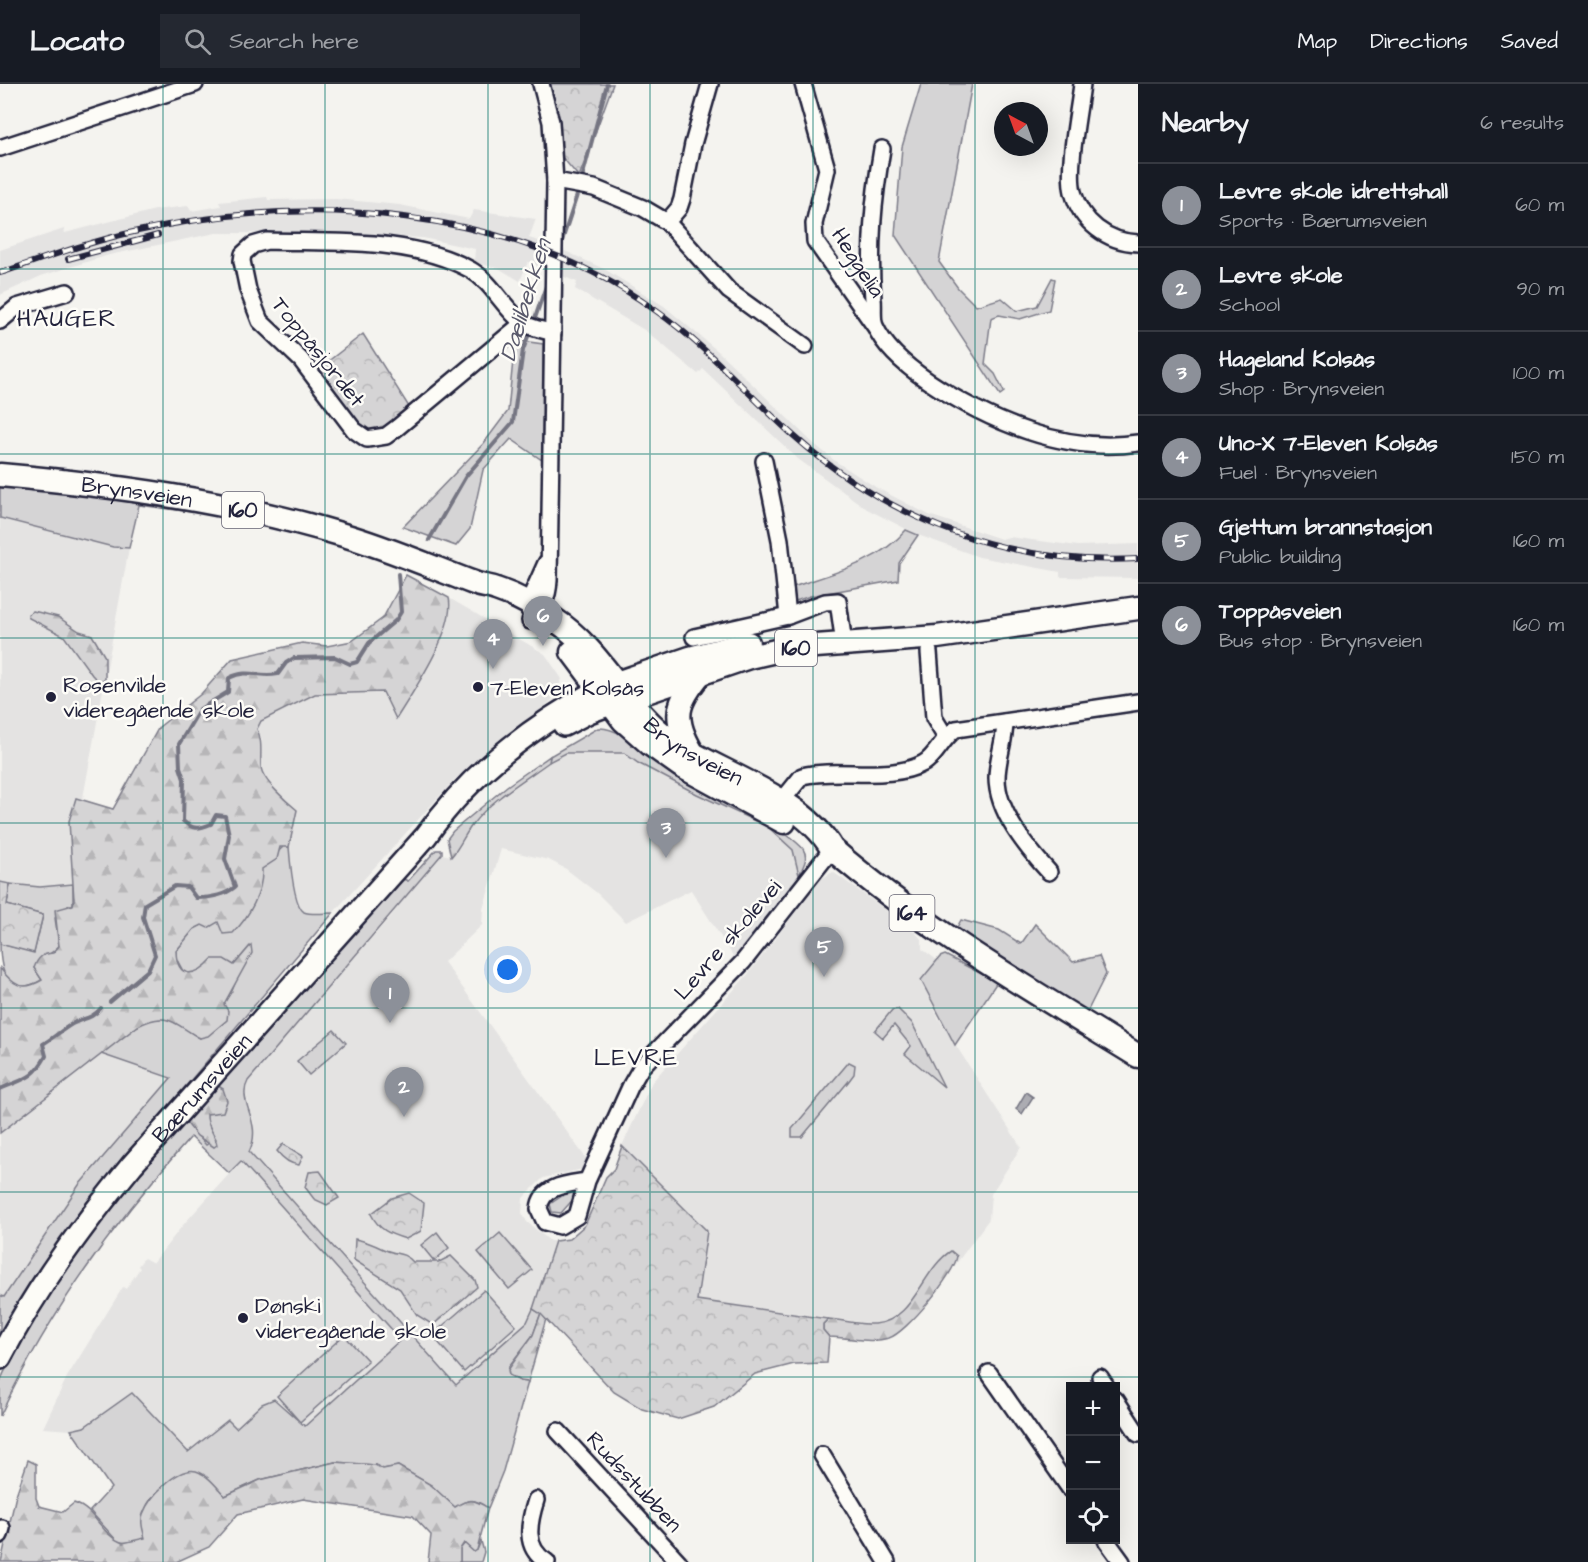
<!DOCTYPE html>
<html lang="en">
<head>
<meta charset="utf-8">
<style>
  body { margin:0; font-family:"Architects Daughter",sans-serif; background:#242831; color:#f1f3f6 }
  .controls { position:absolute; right:18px; bottom:18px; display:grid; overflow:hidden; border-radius:0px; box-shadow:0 6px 24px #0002 }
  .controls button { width:54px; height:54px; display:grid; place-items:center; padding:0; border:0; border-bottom:2px solid #363941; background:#171b24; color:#f1f3f6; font:30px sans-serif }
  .compass { position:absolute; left:994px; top:18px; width:54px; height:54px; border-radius:50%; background:#171b24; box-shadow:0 6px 24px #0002; rotate:319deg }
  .you { position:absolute; left:508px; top:886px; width:21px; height:21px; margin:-15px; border:4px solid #fff; border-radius:50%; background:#1a73e8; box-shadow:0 0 0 9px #1a73e833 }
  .badge { display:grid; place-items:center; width:39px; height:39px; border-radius:50%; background:#8c9099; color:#fff; font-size:20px; font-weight:700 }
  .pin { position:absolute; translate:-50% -50px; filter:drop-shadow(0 2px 3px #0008) }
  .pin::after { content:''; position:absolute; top:32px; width:21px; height:18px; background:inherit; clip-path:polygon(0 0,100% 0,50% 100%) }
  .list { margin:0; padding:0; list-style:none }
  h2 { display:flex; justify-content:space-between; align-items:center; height:78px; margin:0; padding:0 24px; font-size:26px }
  h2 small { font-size:20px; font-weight:400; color:#9ea1a6 }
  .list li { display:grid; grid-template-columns:39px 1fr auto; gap:18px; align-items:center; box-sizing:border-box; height:84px; padding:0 24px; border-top:2px solid #363941 }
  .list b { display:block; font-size:22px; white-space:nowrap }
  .list p { margin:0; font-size:20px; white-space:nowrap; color:#9ea1a6 }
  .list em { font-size:20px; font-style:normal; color:#9ea1a6 }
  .icon { flex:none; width:33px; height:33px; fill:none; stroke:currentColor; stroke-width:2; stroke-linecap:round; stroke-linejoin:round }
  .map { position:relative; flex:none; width:1138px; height:1478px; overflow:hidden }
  header { display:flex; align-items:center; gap:36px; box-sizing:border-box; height:84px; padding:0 30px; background:#171b24; border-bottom:2px solid #363941 }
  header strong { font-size:28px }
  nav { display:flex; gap:33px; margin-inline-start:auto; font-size:21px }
  .search { width:420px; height:54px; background:#242831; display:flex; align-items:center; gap:15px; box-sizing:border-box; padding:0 21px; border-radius:0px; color:#9ea1a6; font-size:22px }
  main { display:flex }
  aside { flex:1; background:#171b24 }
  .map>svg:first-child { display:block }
  .built { fill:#e4e3e2 }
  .green { fill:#d5d4d5; stroke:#7c7b88; stroke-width:1.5 }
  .forest { fill:url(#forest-firs); stroke:#7c7b88; stroke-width:1.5 }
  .park { fill:url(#park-crowns); stroke:#7c7b88; stroke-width:1.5 }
  .water { fill:#acacb2; stroke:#757582; stroke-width:1.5 }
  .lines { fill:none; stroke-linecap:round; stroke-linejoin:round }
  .stream { stroke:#757582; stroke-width:4 }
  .minor-casing { stroke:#22223b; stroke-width:20 }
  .secondary-casing { stroke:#22223b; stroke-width:26 }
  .primary-casing { stroke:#22223b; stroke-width:27 }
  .minor { stroke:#fdfcf7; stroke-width:15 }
  .secondary { stroke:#fdfcf7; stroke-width:21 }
  .primary { stroke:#fdfcf7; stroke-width:22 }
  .rail-casing { stroke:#22223b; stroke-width:6 }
  .rail { stroke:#fdfcf7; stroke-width:4; stroke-dasharray:11; stroke-linecap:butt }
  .grid { fill:none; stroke:#0f766e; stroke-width:1.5; stroke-opacity:0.55 }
  .poi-dot { fill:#22223b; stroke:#fdfcf7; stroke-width:2 }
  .labels { text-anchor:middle; stroke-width:5; stroke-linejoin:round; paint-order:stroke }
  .shield { fill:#fdfcf7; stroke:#646373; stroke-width:1.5 }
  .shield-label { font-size:21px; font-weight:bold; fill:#22223b }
  .street-label { font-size:22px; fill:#22223b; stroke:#fdfcf7 }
  .poi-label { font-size:22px; fill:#22223b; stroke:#fdfcf7; text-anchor:start }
  .water-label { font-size:24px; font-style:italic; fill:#59596b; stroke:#fdfcf7 }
  .neighbourhood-label { font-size:24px; letter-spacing:1.5px; fill:#22223b; stroke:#fdfcf7 }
</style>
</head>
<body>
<header>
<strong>Locato</strong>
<div class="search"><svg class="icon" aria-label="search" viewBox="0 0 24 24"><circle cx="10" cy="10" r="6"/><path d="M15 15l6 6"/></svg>Search here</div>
<nav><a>Map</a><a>Directions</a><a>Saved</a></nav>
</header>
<main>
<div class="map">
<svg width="1138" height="1478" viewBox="0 0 1138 1478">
  <defs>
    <pattern id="forest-firs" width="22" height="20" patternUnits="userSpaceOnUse" patternTransform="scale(1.5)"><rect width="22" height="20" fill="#d5d4d5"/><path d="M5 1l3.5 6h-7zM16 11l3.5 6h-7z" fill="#b7b6b8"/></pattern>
    <pattern id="park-crowns" width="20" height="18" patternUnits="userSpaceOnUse" patternTransform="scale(1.5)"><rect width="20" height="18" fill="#d5d4d5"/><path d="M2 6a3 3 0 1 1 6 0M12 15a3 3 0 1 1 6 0" fill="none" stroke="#b7b6b8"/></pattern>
  </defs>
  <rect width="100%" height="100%" fill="#f4f3ef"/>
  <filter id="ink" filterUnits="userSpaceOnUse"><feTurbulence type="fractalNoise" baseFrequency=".0167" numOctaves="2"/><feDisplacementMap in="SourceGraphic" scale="12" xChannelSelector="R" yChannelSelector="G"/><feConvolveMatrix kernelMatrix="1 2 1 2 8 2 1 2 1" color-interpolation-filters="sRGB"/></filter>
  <g filter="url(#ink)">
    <g class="built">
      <polygon points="267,113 268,116 336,115 400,121 469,135 474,126 536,135 529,154 545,159 545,185 528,178 520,197 500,185 474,178 475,165 423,154 345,150 216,149 109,171 41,192 0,211 0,166 64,145 65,149 155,126 188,122 191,127 221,122 219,118"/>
      <polygon points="563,166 606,186 664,222 720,269 813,359 835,377 877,404 929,431 1001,455 1009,453 1078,462 1138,460 1138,494 1060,493 1060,488 979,473 918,451 867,425 798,375 703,285 698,290 646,247 575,205 577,198 562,192"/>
      <polygon points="0,434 129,464 83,714 76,714 69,737 73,800 40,803 0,798"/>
      <polygon points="449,514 545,570 562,595 552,616 455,695 333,829 307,829 301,826 297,817 290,777 289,763 296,726 281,713 261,686 262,656 257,645 261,637 315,610 383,608 396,634 423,593 446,543 451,523"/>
      <polygon points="617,667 697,710 768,743 793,766 799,791 735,875 691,806 626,838 597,809 566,785 549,776 501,765 483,825 482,841 444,878 588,1077 583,1085 543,1094 523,1114 522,1129 527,1138 550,1157 555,1157 538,1214 527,1238 456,1301 410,1249 305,1342 262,1320 236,1345 228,1337 188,1368 132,1309 84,1343 71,1346 43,1344 67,1293 123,1203 126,1205 140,1184 138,1182 144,1174 153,1179 183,1141 249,1068 254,1039 244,1004 260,981 391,832 414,801 442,770 451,772 460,762 472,741 495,718 549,678 566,669"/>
      <polygon points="833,788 912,845 922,856 922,865 937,876 921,896 939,935 1021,1063 991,1110 989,1135 956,1180 957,1172 943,1172 902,1227 888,1237 874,1240 696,1216 699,1196 622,1062 652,998 749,889 821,795"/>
      <polygon points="101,970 172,994 79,1101 4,1213 0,1211 0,1049"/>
    </g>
    <g class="green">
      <polygon points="921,0 972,0 939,178 958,204 976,222 1002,214 1017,227 1037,222 1052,194 1055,195 1049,226 1020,235 999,231 991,234 985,280 995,290 1004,308 1000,311 895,151 902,63"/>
      <polygon points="515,256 543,260 542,376 511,355 483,386 470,445 456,462 403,443 484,359 508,327"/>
      <polygon points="0,399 73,406 229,433 139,421 129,464 113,463 0,434"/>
      <path d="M906,446L918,451L899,479L898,496L810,512L790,519V504C832,489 877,480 906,446Z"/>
      <path d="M598,644C621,642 646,672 665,682C693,698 787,744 803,765C809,774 803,783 799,791L793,766L768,743L697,710L638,679L624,669H566L549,678L550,672Z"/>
      <path d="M284,762L289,763C290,776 294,822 304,828C311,831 325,829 333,829L82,1124L0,1251V1211L4,1213L79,1101L171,994L101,970C120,956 146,927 171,936C181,939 190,949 200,954L232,907L250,862L234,881L191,890L183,887L176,874V867L194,845L202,841Z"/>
      <path d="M436,766H442V770L248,997C236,1018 264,1038 249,1068L456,1301L527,1238L533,1225L541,1229L533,1251L509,1282V1291L520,1297L528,1298L503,1387L488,1424C475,1415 469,1413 455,1424L431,1401L398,1382L383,1385L375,1381L335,1378L260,1396L225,1412L208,1395L184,1389C158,1405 136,1419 145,1454L133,1459L118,1458L90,1427L111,1404L71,1346L84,1343L132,1309L188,1368L228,1336L236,1344L262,1320L274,1315L300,1338L277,1312L344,1251L368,1277L300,1338L305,1342L399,1257L394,1248L241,1077L229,1089L191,1053C114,1138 49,1228 0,1332C0,1322 0,1310 0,1300C2,1288 13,1274 18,1263C56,1189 123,1092 186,1038L206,1061L216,1055L206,1038L207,1029H213L223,1005L218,1002L401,794L408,797Z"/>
      <path d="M10,800L40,803L73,800V821H69L55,834L59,862L34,884L42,896C8,915 0,889 0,860L34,868L43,831L7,821Z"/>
      <polygon points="961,836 999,846 1021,860 1035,840 1073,878 1099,872 1106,890 1087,928 955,847"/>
      <polygon points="945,871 997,898 955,961 921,896 940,873"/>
      <polygon points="898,925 912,939 944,1003 905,970 911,962 894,941 883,954 875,947 892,926"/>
      <polygon points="334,946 346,959 309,991 297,977"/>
      <polygon points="849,978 855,981 854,990 848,998 802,1053 792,1053 792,1045"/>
      <polygon points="571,1106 577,1106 577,1111 561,1129 552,1128 550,1120"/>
      <polygon points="437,1148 449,1164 434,1177 421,1161"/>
      <polygon points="500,1149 532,1186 509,1205 478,1168"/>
      <polygon points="484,1206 516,1242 464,1288 432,1251"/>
      <polygon points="481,1457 484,1468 481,1478 460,1478 460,1465 465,1459 477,1466"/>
    </g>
    <g class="forest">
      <path d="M406,491L449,514C456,545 413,608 396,635L383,608L315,610L261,637L257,645C263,658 260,669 261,683C262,696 287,718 297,726L289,763H280L277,775L262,785C263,808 249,833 233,849L223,850L218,838L208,844L202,841L194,845L176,867C177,897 197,892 212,875H224L234,881L251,861L252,869L224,920L228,927L227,936L208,952L200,954C174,940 168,926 138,942L0,1049V884C13,901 22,908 42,896L34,884C38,873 42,870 53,869L59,862L55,826L73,821L74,816L69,737L76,714L113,725L159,643L201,610L232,575L302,559L327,562L352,557L383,534Z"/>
      <polygon points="33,527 58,533 79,547 92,551 105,573 105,596 97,596 92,591 64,552 29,534 28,530"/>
      <path d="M550,672L549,678C523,697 492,715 472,741C464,752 460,763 451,773L447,755L453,747L507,702Z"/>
      <path d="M218,1002L223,1005L227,1017L223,1028L207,1030C206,1042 215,1049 217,1061L214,1063L197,1052L186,1038Z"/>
      <path d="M951,1167L957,1172C955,1190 906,1249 889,1254C870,1260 849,1253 829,1253L823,1246V1240L828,1235C843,1236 861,1241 875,1240C914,1237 922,1185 951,1167Z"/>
      <polygon points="541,1229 546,1235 528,1298 520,1297 509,1291 508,1286 533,1251"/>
      <path d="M28,1376L36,1380V1414L39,1422L63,1428L74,1419C96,1426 102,1452 123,1459L145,1454C143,1446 140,1438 143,1430C149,1414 176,1383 196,1387C207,1390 217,1403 225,1412L260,1396L335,1378L375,1381L383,1385L398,1382L431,1401L455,1423C469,1414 474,1415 488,1424L477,1466L474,1468L464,1459L460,1465V1478H428L431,1451L413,1432L303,1415L238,1430L209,1463L176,1478H1L16,1411Z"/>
    </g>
    <g class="park">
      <polygon points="549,0 613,0 579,93 562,73"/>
      <polygon points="363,250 411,326 376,352 361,345 317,286"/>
      <polygon points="0,798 10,800 7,821 43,831 34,869 0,860"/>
      <path d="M283,1060L303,1072L299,1081C289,1080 283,1075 277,1067Z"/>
      <polygon points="622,1062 707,1147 697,1216 828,1235 823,1240 823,1246 829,1253 827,1279 794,1280 755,1290 714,1323 678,1335 642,1325 614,1308 541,1230 533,1225 555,1157 569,1155 585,1141 606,1093 614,1085"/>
      <polygon points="320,1087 339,1114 327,1121 314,1115 305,1103 309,1088"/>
      <path d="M409,1109L424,1119L421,1147L406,1155C389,1150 379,1146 371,1130L392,1114Z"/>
      <path d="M355,1155C366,1157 373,1160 383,1165C395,1171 403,1167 413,1178H439L451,1172L475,1196L477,1203L433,1241L417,1231L400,1205L354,1176Z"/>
    </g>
    <polygon class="water" points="1026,1008 1033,1013 1022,1030 1016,1025"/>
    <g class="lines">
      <g class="stream">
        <polyline points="581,98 607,0"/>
        <polyline points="561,160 579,105"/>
        <polyline points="533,240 547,199"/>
        <polyline points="429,456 466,392 513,338 523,266 530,247"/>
        <path d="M110,918L148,886L155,871L143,833L145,820L175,802L188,803L196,814C210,814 224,812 235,803L225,775L229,751L225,732L216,731L211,740C199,745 193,746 183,737L184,695L180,683L179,660L200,625L228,608L229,594C250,584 256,594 278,590L286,579L294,574L335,573L350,580L357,578L369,559L396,536L401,528L398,490"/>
        <path d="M0,1005C24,994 32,997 46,972L43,960C53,954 62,946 72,940C83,933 90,937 101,924"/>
      </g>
      <g class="minor-casing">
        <g id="minor">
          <polyline points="803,0 827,85 814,140 815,157 874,241"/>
          <path d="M1082,0C1079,27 1067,83 1073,108C1081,138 1107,158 1138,159"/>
          <polyline points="0,64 195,0"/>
          <path d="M882,65C873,118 869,162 873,215C874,223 872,235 875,242C885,265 909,284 928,297C988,337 1064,370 1138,359"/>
          <polyline points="555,97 594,104 643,124 667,138 729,207 805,262"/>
          <polyline points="667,138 679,124 682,115 693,60 710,0"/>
          <polyline points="0,237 17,223 67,208"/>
          <path d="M523,239L398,343L386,352L367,355L354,346L301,276L260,237L248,206L242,177L243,170L253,161L267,157C333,159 412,153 471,186C493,199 503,224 523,239C531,244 544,246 553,249"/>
          <polyline points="764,377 780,456 788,532"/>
          <polyline points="529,526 528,519 546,479"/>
          <path d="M530,537C543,525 548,514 549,496L555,97L551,38L541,0"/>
          <polyline points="694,553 788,532 825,518 838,517 844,560"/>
          <polyline points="929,568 934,634 945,652"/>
          <path d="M1005,638C1005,657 997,675 997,694C997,728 1027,764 1049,788"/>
          <path d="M777,723L802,692C839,683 889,698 924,679C937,671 942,654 956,645L1138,618"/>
          <path d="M587,1097C569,1100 541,1101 539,1125L545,1138L560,1142L577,1132L587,1097L631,1001L642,982L743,878L832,765"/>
          <polyline points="989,1289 1070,1405"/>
          <polyline points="1100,1293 1106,1302"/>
          <polyline points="1116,1316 1138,1350"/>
          <polyline points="558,1347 679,1478"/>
          <polyline points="822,1371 887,1478"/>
          <path d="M536,1416C529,1438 523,1464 547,1478"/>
          <polyline points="0,1451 2,1444"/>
          <polyline points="1106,1456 1122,1478"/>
        </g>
      </g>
      <g class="secondary-casing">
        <g id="secondary">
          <polyline points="564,641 589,628 611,620"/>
          <path id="s1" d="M0,1274C36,1204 82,1142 132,1081L426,752C470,689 532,642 600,605"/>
        </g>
      </g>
      <g class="primary-casing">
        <g id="primary">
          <path id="s2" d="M0,391C114,401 230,417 340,450C386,463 429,482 474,499C481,502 489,502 496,505C517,512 537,523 555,536C604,568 625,625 673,658C722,690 802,713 832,765C926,846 1033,907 1138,972"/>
          <polyline points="572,568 623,636 650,660 681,682 784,738"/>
          <polyline points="605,603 690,574 748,559"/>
          <polyline points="611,620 749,573 789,564 937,553 1138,524"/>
          <path d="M692,668C672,634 676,619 701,589"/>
        </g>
      </g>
      <use href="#minor" class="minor"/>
      <use href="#secondary" class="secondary"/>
      <use href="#primary" class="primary"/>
      <g class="rail-casing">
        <g id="rail">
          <polyline points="68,175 158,151"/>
          <path d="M0,189C45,174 91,157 138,147C308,109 510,122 655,226C707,262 747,310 794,352C889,437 1010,482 1138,475"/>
        </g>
      </g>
      <use href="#rail" class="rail"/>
    </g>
  </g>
  <path class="grid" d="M163,0V1478M325,0V1478M488,0V1478M650,0V1478M813,0V1478M975,0V1478M0,185H1138M0,370H1138M0,554H1138M0,739H1138M0,924H1138M0,1108H1138M0,1293H1138"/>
  <g class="poi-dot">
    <circle cx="478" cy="603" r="6"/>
    <circle cx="51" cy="613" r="6"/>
    <circle cx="243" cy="1234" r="6"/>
  </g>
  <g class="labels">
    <g class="shield">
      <rect x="222" y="408" width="42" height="36" rx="4.5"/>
      <rect x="775" y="546" width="42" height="36" rx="4.5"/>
      <rect x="889.5" y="811" width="45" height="36" rx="4.5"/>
    </g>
    <g class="shield-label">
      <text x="243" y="433">160</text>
      <text x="796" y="571">160</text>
      <text x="912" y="836">164</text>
    </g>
    <g class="street-label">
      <text transform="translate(859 178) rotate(57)" y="8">Heggelia</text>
      <text transform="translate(319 267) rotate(51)" y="8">Toppåsjordet</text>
      <text dy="8" stroke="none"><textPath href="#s2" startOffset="138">Brynsveien</textPath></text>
      <text dy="8" stroke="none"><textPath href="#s2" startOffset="771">Brynsveien</textPath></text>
      <text transform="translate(727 855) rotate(-49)" y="8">Levre skolevei</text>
      <text dy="8" stroke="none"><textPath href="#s1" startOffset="338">Bærumsveien</textPath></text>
      <text transform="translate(635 1397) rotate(47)" y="8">Rudsstubben</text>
    </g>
    <g class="poi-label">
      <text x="63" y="608">Rosenvilde<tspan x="63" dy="25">videregående skole</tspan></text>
      <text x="490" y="611">7-Eleven Kolsås</text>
      <text x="255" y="1229">Dønski<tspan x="255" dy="25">videregående skole</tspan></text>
    </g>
    <g class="water-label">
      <text transform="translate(525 216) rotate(-73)" y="8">Dælibekken</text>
    </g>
    <g class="neighbourhood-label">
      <text x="67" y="242">HAUGER</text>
      <text x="636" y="981">LEVRE</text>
    </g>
  </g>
</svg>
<div class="controls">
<button>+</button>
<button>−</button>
<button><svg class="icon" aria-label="locate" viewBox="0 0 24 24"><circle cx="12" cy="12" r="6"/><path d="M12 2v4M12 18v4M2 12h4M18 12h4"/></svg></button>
</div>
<svg class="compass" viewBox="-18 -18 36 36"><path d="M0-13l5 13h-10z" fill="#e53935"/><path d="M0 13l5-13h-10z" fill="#9ea1a6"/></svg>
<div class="you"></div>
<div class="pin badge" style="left:390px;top:939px">1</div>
<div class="pin badge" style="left:404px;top:1033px">2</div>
<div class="pin badge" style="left:666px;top:774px">3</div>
<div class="pin badge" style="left:493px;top:585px">4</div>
<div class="pin badge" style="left:824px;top:893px">5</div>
<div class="pin badge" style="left:543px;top:562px">6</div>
</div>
<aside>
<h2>Nearby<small>6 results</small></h2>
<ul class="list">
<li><span class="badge">1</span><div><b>Levre skole idrettshall</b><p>Sports · Bærumsveien</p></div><em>60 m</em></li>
<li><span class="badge">2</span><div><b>Levre skole</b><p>School</p></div><em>90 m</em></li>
<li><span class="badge">3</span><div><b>Hageland Kolsås</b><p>Shop · Brynsveien</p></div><em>100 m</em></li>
<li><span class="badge">4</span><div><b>Uno-X 7-Eleven Kolsås</b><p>Fuel · Brynsveien</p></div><em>150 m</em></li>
<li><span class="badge">5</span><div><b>Gjettum brannstasjon</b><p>Public building</p></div><em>160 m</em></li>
<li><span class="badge">6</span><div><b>Toppåsveien</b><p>Bus stop · Brynsveien</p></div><em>160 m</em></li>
</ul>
</aside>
</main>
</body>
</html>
